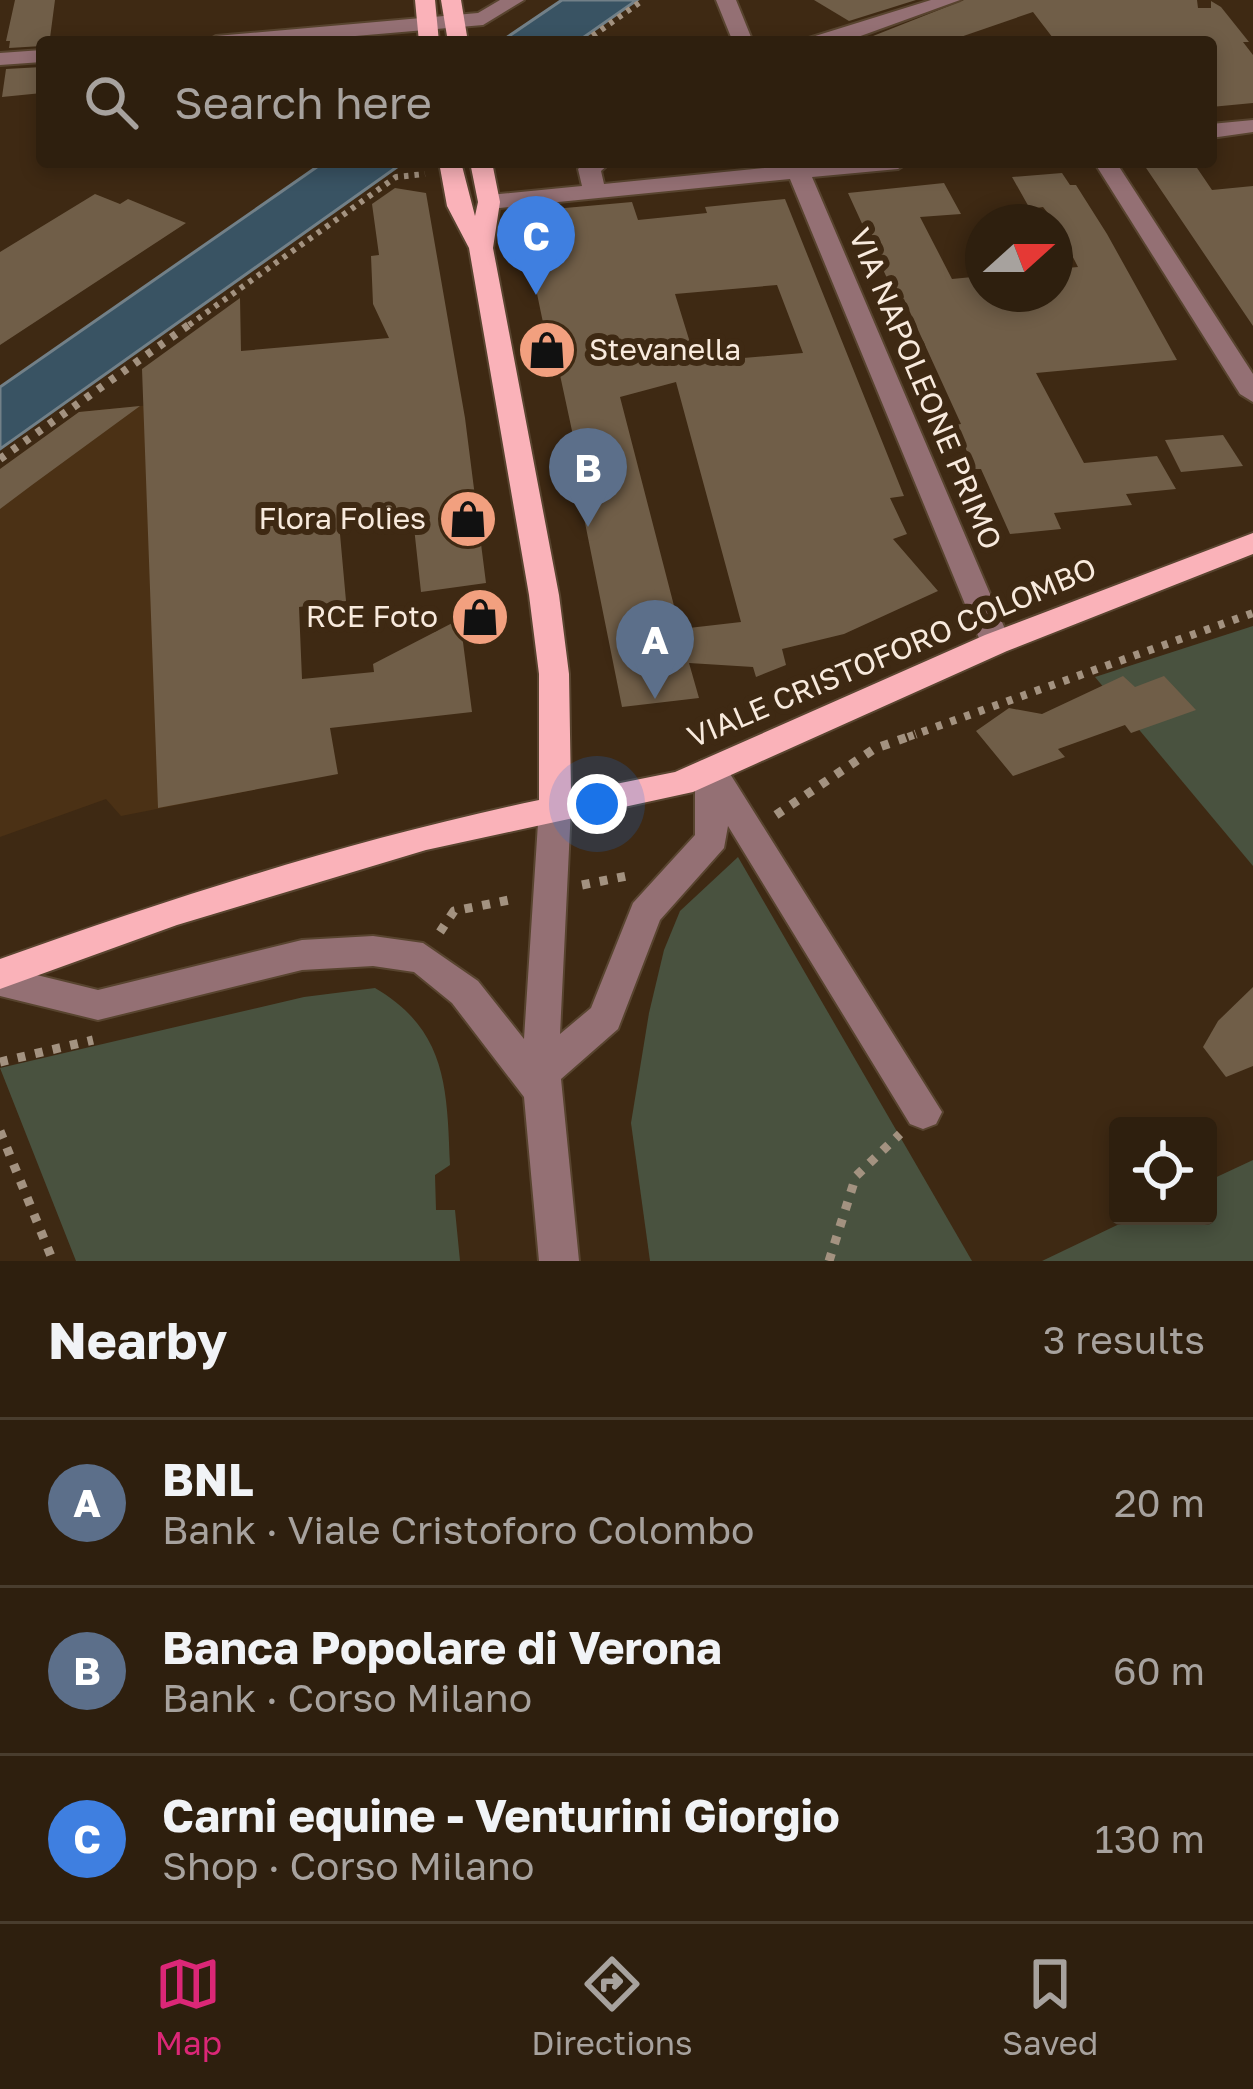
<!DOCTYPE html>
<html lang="en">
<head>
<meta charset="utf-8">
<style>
  body { margin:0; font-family:"Golos Text",sans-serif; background:#3a2c1c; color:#f1f3f6 }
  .controls { position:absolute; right:36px; bottom:36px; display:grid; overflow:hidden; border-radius:12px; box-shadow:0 6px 18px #0003 }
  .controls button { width:108px; height:108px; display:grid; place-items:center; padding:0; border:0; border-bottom:3px solid #493d2e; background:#2e1f0e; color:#f1f3f6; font:60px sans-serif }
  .compass { position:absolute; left:965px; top:204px; width:108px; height:108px; border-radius:50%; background:#2e1f0e; box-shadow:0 6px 18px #0003; rotate:69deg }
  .you { position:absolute; left:597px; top:804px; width:42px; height:42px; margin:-30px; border:9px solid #fff; border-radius:50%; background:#1a73e8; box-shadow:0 0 0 18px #1a73e833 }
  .badge { display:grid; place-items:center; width:78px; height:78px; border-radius:50%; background:#db2777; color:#fff; font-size:39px; font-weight:700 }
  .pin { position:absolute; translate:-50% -99px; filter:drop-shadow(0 3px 6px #0008) }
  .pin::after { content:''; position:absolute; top:63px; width:42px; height:36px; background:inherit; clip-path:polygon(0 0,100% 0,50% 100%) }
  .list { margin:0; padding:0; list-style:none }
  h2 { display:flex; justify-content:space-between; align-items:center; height:156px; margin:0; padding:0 48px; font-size:51px }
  h2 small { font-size:39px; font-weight:400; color:#a7a29e }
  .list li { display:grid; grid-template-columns:78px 1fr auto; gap:36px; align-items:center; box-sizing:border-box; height:168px; padding:0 48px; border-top:3px solid #493d2e }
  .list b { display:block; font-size:45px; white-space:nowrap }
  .list p { margin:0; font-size:39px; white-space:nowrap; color:#a7a29e }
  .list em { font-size:39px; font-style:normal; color:#a7a29e }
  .icon { flex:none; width:66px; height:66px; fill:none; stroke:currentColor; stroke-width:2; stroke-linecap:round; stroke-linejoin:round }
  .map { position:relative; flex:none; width:1253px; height:1261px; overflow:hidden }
  .search { position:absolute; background:#2e1f0e; box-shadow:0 6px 18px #0003; left:36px; right:36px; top:36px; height:132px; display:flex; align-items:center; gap:30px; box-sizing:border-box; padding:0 42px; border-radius:12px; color:#a7a29e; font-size:45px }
  .sheet { height:660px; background:#2e1f0e }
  nav { display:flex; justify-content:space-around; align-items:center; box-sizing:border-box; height:168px; border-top:3px solid #493d2e; background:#2e1f0e; font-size:33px; color:#a7a29e }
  nav a { display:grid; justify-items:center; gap:6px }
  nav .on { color:#db2777 }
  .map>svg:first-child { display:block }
  .built { fill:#4b3115 }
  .green { fill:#49523f }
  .water { fill:#395363; stroke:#728088; stroke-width:3 }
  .building { fill:#705e48; fill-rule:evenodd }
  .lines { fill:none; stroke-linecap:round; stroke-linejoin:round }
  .minor-casing { stroke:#58442f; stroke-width:4 }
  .major-casing { stroke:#58442f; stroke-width:4 }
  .path-far2 { stroke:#a39280; stroke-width:6; stroke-dasharray:4.5 6; stroke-linecap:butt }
  .path-far1 { stroke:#a39280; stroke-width:8; stroke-dasharray:6 9; stroke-linecap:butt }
  .path { stroke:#a39280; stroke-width:9; stroke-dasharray:8 10; stroke-linecap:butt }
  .minor { fill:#947074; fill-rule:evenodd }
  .major { fill:#fab2b9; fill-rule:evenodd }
  .labels { text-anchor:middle; stroke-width:12; stroke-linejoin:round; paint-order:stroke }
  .poi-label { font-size:30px; fill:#f8eadd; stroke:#3e2913; text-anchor:end }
  .street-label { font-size:30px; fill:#f8eadd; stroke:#3e2913 }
</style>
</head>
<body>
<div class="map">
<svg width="1253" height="1261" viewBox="0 0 1253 1261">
  <rect width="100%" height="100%" fill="#3e2913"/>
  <polygon class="built" points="242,396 258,789 121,816 106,799 0,837 0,469 79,412"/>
  <g class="green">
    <polygon points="1253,626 1253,866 1095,677"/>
    <polygon points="738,857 972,1261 650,1261 631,1123 649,1013 664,950 680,911"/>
    <path d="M375,988C447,1030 447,1088 450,1165L435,1175L436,1210H455L460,1261H76L0,1068L304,997Z"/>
    <polygon points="1253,1160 1253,1261 1042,1261 1136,1216 1208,1216 1208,1181"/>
  </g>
  <g class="water">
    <polygon points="562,0 637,0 577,42 500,42"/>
    <polygon points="324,162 404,162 0,449 0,387"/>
  </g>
  <g class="building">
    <polygon points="15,0 55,0 50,38 42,38 42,46 9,48 10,41 6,41"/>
    <polygon points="814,0 916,0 849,21"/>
    <polygon points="964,0 1197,0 1198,8 1211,8 1211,1 1221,7 1249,42 1243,42 1253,55 1253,103 1211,107 1211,42 1190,42 1186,37 1056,42 1033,12 946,42 883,42 873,36"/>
    <polygon points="42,67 42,93 2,97 6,69"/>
    <polygon points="1142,162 1193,162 1212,190 1253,186 1253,326"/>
    <polygon points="1062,173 1070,185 1076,185 1107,234 1177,360 1036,373 1084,463 1157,456 1176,489 1126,494 1132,505 1054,513 1061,529 1010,534 981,469 975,469 955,425 961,424 904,299 897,300 848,193 944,183 961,214 920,217 952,279 983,276 983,294 1055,294 1055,269 1078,267 1055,222 1043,207 1030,209 1012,177"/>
    <polygon points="395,188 426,193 465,418 486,583 421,592 413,518 339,523 346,601 299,607 302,679 374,672 373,664 460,619 472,712 330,728 338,774 158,808 142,369 240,298 241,351 389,338 373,304 371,256 379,255 372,204"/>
    <polygon points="95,194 120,204 128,199 186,223 0,345 0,252"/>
    <path d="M785,199L904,496L890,498L907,534L893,539L938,591L844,634L782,649L786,665L756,677L753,667L689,663L699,698L622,707L574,468H580L557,361H551L520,212L632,202L638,220L707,213L705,207ZM777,285L803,353L696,362L675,294ZM676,382L741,622L680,629L620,397Z"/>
    <polygon points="140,406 32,485 0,509 0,469 79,412"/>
    <polygon points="1223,435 1243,466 1181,472 1165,440"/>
    <polygon points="1123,676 1135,687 1164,676 1196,710 1131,733 1125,725 1058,749 1065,757 1013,776 976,731 1009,708 1042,714"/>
    <polygon points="1253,987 1253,1066 1226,1077 1203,1047 1218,1021"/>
  </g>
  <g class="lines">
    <g class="minor-casing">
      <g id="minor">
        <polygon points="500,0 524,0 483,25 286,42 206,42 216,36 478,13"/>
        <polygon points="716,0 736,0 753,42 733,42"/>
        <polygon points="931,0 960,0 844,42 796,42"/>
        <polygon points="42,50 42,62 0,65 0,53"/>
        <polygon points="1253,120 1253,132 1211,138 1211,124"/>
        <polygon points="585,162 611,162 601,171 604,184 785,166 783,162 909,162 898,169 812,177 1011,643 1007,651 985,651 981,643 790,179 489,209 478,202 489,195 582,186 578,169"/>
        <polygon points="1094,162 1116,162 1253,374 1253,402 1240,394"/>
        <polygon points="711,758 722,761 942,1112 936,1124 923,1129 910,1124 728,826 724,848 660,920 618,1029 561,1079 579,1261 539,1261 524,1097 452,1003 414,972 373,966 302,970 98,1020 0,996 0,966 98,990 302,940 373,936 423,943 478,981 524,1039 539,808 543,799 555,795 567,799 571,808 560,1034 591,1008 633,903 695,835 695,770 700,761"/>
      </g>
    </g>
    <g class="major-casing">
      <g id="major">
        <polygon points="415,0 435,0 439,42 419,42"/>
        <polygon points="441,0 461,0 468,42 448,42"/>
        <path d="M439,162H461L475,216L478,202L470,162H492L500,202L493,248L559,595L569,674L571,793L675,772L985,635L1253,533V554L1007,651L693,792L426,850L177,925L0,989V959C177,896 355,839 539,800V674L529,595L469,248L447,206Z"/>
      </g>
    </g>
    <g class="path-far2">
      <polyline points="584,42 643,0"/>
      <polyline points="189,325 396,177 425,174"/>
    </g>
    <g class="path-far1">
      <polyline points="0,459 193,322"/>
      <polyline points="908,737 1253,613"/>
    </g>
    <g class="path">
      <polyline points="776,815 874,749 916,734"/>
      <polyline points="582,885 632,875"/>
      <polyline points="440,932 454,911 514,899"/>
      <polyline points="0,1062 93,1040"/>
      <polyline points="0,1131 53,1261"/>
      <polyline points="829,1261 856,1176 900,1134"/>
    </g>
    <use href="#minor" class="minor"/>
    <use href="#major" class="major"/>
  </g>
  <defs>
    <g id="shop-disc" transform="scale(3)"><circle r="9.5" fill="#f2a07f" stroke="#3e2913"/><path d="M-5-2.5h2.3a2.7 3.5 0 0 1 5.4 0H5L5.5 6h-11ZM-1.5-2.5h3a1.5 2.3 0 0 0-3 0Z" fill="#111"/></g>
  </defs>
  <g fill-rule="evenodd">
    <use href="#shop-disc" x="547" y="350"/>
    <use href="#shop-disc" x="468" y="519"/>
    <use href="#shop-disc" x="480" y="617"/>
  </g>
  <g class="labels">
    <g class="poi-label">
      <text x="589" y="360" text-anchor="start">Stevanella</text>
      <text x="426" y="529">Flora Folies</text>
      <text x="438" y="627">RCE Foto</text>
    </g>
    <g class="street-label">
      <text transform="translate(925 389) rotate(67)" y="10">VIA NAPOLEONE PRIMO</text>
      <text transform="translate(892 653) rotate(-23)" y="10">VIALE CRISTOFORO COLOMBO</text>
    </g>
  </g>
</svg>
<div class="controls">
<button><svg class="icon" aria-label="locate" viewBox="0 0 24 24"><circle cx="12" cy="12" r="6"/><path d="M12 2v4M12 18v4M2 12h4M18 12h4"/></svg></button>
</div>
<svg class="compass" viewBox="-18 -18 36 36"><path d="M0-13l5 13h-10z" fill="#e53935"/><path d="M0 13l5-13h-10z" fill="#a7a29e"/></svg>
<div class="you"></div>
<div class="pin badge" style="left:655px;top:699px;background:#5c6f8a">A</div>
<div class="pin badge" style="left:588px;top:527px;background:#5c6f8a">B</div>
<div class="pin badge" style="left:536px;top:295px;background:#3f7fe0">C</div>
<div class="search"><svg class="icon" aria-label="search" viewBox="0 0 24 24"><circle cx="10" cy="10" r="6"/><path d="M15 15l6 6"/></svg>Search here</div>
</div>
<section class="sheet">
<h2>Nearby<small>3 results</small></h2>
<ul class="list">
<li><span class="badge" style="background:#5c6f8a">A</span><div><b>BNL</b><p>Bank · Viale Cristoforo Colombo</p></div><em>20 m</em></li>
<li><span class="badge" style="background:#5c6f8a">B</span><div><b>Banca Popolare di Verona</b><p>Bank · Corso Milano</p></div><em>60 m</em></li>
<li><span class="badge" style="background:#3f7fe0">C</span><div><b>Carni equine - Venturini Giorgio</b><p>Shop · Corso Milano</p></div><em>130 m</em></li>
</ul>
</section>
<nav>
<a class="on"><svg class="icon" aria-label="map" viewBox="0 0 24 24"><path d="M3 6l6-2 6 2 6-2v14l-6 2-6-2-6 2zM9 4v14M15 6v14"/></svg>Map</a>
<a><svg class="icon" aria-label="directions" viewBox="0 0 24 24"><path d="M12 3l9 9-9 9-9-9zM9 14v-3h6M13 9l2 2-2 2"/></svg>Directions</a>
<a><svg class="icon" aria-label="saved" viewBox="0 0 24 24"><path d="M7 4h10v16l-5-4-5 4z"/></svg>Saved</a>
</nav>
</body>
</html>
